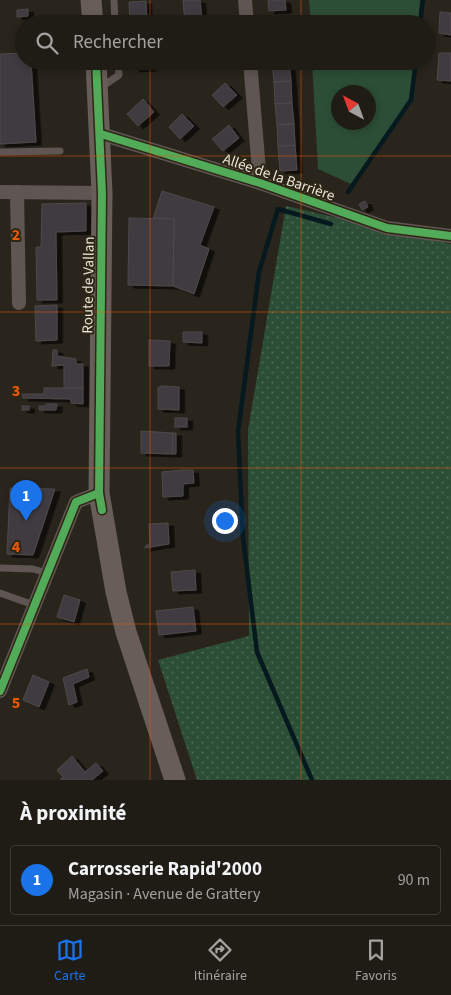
<!DOCTYPE html>
<html lang="fr">
<head>
<meta charset="utf-8">
<style>
  body { margin:0; font-family:"Source Sans 3",sans-serif; background:#2c2922; color:#f1f3f6 }
  .compass { position:absolute; left:331px; top:85px; width:45px; height:45px; border-radius:50%; background:#1f1c15; box-shadow:0 2px 8px #0003; rotate:319deg }
  .you { position:absolute; left:224px; top:520px; width:18px; height:18px; margin:-12px; border:4px solid #fff; border-radius:50%; background:#1a73e8; box-shadow:0 0 0 8px #1a73e833 }
  .badge { display:grid; place-items:center; width:32px; height:32px; border-radius:50%; background:#1a73e8; color:#fff; font-size:16px; font-weight:700 }
  .pin { position:absolute; translate:-50% -41px; filter:drop-shadow(0 1px 2px #0008) }
  .pin::after { content:''; position:absolute; top:26px; width:18px; height:15px; background:inherit; clip-path:polygon(0 0,100% 0,50% 100%) }
  .list { margin:0; padding:0; list-style:none }
  h2 { display:flex; justify-content:space-between; align-items:center; height:65px; margin:0; padding:0 20px; font-size:21px }
  h2 small { font-size:16px; font-weight:400; color:#a1a1a0 }
  .list li { display:grid; grid-template-columns:32px 1fr auto; gap:15px; align-items:center; box-sizing:border-box; height:70px; margin:0 10px 10px; padding:0 10px; border:1px solid #3c3a34; border-radius:5px }
  .list b { display:block; font-size:19px; white-space:nowrap }
  .list p { margin:0; font-size:16px; white-space:nowrap; color:#a1a1a0 }
  .list em { font-size:16px; font-style:normal; color:#a1a1a0 }
  .icon { flex:none; width:28px; height:28px; fill:none; stroke:currentColor; stroke-width:2; stroke-linecap:round; stroke-linejoin:round }
  .map { position:relative; flex:none; width:451px; height:780px; overflow:hidden }
  .search { position:absolute; background:#1f1c15; box-shadow:0 2px 8px #0003; left:15px; right:15px; top:15px; height:55px; display:flex; align-items:center; gap:12px; box-sizing:border-box; padding:0 18px; border-radius:28px; color:#a1a1a0; font-size:19px }
  .sheet { height:145px; background:#1f1c15 }
  nav { display:flex; justify-content:space-around; align-items:center; box-sizing:border-box; height:70px; border-top:1px solid #3c3a34; background:#1f1c15; font-size:14px; color:#a1a1a0 }
  nav a { display:grid; justify-items:center; gap:2px }
  nav .on { color:#1a73e8 }
  .map>svg:first-child { display:block }
  .green { fill:url(#green-dots) }
  .pitch { fill:#2c4e36; fill-rule:evenodd }
  .lines { fill:none; stroke-linecap:round; stroke-linejoin:round }
  .stream { stroke:#05191e; stroke-width:4.5 }
  .building { fill:#413b40; stroke:#4d4949; filter:url(#shadow) }
  .service { stroke:#5f5552; stroke-width:7 }
  .minor { stroke:#5f5552; stroke-width:14 }
  .primary { stroke:#685d59; stroke-width:21 }
  .cycleway-casing { stroke:#2f2716; stroke-width:11 }
  .cycleway { stroke:#51ab58; stroke-width:8 }
  .grid { fill:none; stroke:#e8590c; stroke-width:1; stroke-opacity:0.55 }
  .labels { text-anchor:middle; stroke-width:4; stroke-linejoin:round; paint-order:stroke }
  .street-label { font-size:15px; fill:#e8e3d9; stroke:#2f2716 }
  .grid-label { font-size:16px; text-anchor:middle; font-weight:bold; fill:#e8590c; stroke:#2f2716; stroke-width:4; stroke-linejoin:round; paint-order:stroke }
</style>
</head>
<body>
<div class="map">
<svg width="451" height="780" viewBox="0 0 451 780">
  <defs>
    <pattern id="green-dots" width="8" height="8" patternUnits="userSpaceOnUse" patternTransform="scale(1.25)"><rect width="8" height="8" fill="#2c4e36"/><path d="M2 2h.1M6 6h.1" fill="none" stroke="#4b6752" stroke-width="1.8" stroke-linecap="round"/></pattern>
    <filter id="shadow"><feDropShadow dx="5.5" dy="3" stdDeviation="0" flood-color="#0009"/></filter>
  </defs>
  <rect width="100%" height="100%" fill="#29251c"/>
  <polygon class="green" points="286,206 451,244 451,780 197,780 158,660 249,636 248,430"/>
  <g class="pitch">
    <polygon points="309,0 420,0 418,24 311,24"/>
    <path d="M312,61H414L411,97L351,184L318,169ZM338,92H368V122H338Z"/>
  </g>
  <g class="lines">
    <g class="stream">
      <polyline points="420,24 423,0"/>
      <polyline points="348,192 411,100 416,61"/>
      <polyline points="312,780 257,652 243,537 238,432 259,272 278,209 331,224"/>
    </g>
  </g>
  <g class="building">
    <polygon points="183,0 200,0 202,20 196,20 196,24 185,24"/>
    <polygon points="268,0 285,0 286,10 269,11"/>
    <polygon points="146,1 147,22 130,23 129,2"/>
    <polygon points="28,9 28,16 17,17 17,10"/>
    <polygon points="440,12 451,13 451,35 439,33"/>
    <polygon points="24,53 24,61 31,61 36,142 0,144 0,54"/>
    <polygon points="439,53 451,53 451,81 437,80"/>
    <polygon points="133,61 150,61 151,68 134,69"/>
    <polygon points="272,61 289,61 291,81 274,82"/>
    <polygon points="291,81 292,103 275,104 274,82"/>
    <polygon points="225,83 237,95 223,107 212,95"/>
    <polygon points="143,99 154,112 138,126 127,114"/>
    <polygon points="292,103 294,124 277,125 275,104"/>
    <polygon points="182,114 194,126 180,139 169,127"/>
    <polygon points="294,124 295,145 278,147 277,125"/>
    <polygon points="229,125 239,138 223,151 212,139"/>
    <polygon points="295,145 297,170 280,171 278,147"/>
    <polygon points="162,191 214,207 200,245 209,249 194,294 173,286 174,219 153,219"/>
    <polygon points="365,201 368,207 362,210 359,204"/>
    <polygon points="86,203 86,231 56,232 57,300 37,300 36,247 41,247 42,204"/>
    <polygon points="129,218 174,219 173,286 128,285"/>
    <polygon points="57,305 57,340 36,341 35,306"/>
    <polygon points="183,332 202,332 202,343 183,342"/>
    <polygon points="149,340 170,341 169,366 149,366"/>
    <polygon points="53,350 57,350 57,356 76,359 76,364 83,364 83,388 64,388 64,365 52,366"/>
    <polygon points="161,386 179,387 179,410 158,409 158,388"/>
    <polygon points="44,388 83,388 83,404 71,403 71,399 23,398 22,394 44,394"/>
    <polygon points="46,404 57,404 56,410 39,410 39,406 46,406"/>
    <rect x="22" y="406" width="7" height="4"/>
    <rect x="175" y="418" width="12" height="9"/>
    <polygon points="141,431 173,433 172,454 141,453"/>
    <polygon points="173,433 176,433 176,454 172,454"/>
    <polygon points="182,470 193,470 194,483 183,484 183,496 163,497 162,472"/>
    <polygon points="10,488 55,489 33,555 7,554"/>
    <polygon points="168,523 169,544 145,548 146,545 150,545 149,524"/>
    <polygon points="195,570 196,590 173,591 171,572"/>
    <polygon points="64,595 80,600 74,622 57,617"/>
    <polygon points="193,607 196,631 159,635 156,611"/>
    <polygon points="87,669 89,677 73,684 77,702 69,705 63,678"/>
    <polygon points="33,675 49,682 39,707 23,700"/>
    <polygon points="72,756 85,772 96,763 103,771 92,780 60,780 63,777 57,770"/>
  </g>
  <g class="lines">
    <g class="service">
      <polyline points="114,0 115,24"/>
      <polyline points="100,88 119,75 118,61"/>
      <polyline points="0,152 60,151"/>
      <polyline points="0,568 33,569 47,573"/>
      <polyline points="0,593 34,605"/>
    </g>
    <g class="minor">
      <polyline points="245,0 247,24"/>
      <polyline points="250,61 260,183"/>
      <polyline points="101,134 260,183 387,228 451,236"/>
      <polyline points="0,192 102,193"/>
      <polyline points="17,192 19,303"/>
      <polyline points="0,691 76,502 99,493"/>
    </g>
    <g class="primary">
      <polyline points="91,0 93,24"/>
      <polyline points="96,61 102,193 99,493 116,592 126,632 175,780"/>
    </g>
    <g class="cycleway-casing">
      <g id="cycleway">
        <polyline points="96,61 102,193 99,493 102,510"/>
        <polyline points="101,134 260,183 387,228 451,236"/>
        <polyline points="0,691 76,502 99,493"/>
      </g>
    </g>
    <use href="#cycleway" class="cycleway"/>
  </g>
  <path class="grid" d="M150,0V24M301,0V24M150,61V780M301,61V780M0,156H451M0,312H451M0,468H451M0,624H451"/>
  <g class="labels">
    <g class="street-label">
      <text transform="translate(279 177) rotate(19)" y="5">Allée de la Barrière</text>
      <text transform="translate(88 285) rotate(-89)" y="5">Route de Vallan</text>
    </g>
  </g>
  <g class="grid-label">
    <text x="16" y="240">2</text>
    <text x="16" y="396">3</text>
    <text x="16" y="552">4</text>
    <text x="16" y="708">5</text>
  </g>
</svg>
<svg class="compass" viewBox="-18 -18 36 36"><path d="M0-13l5 13h-10z" fill="#e53935"/><path d="M0 13l5-13h-10z" fill="#a1a1a0"/></svg>
<div class="you"></div>
<div class="pin badge" style="left:26px;top:521px">1</div>
<div class="search"><svg class="icon" aria-label="search" viewBox="0 0 24 24"><circle cx="10" cy="10" r="6"/><path d="M15 15l6 6"/></svg>Rechercher</div>
</div>
<section class="sheet">
<h2>À proximité<small></small></h2>
<ul class="list">
<li><span class="badge">1</span><div><b>Carrosserie Rapid'2000</b><p>Magasin · Avenue de Grattery</p></div><em>90 m</em></li>
</ul>
</section>
<nav>
<a class="on"><svg class="icon" aria-label="map" viewBox="0 0 24 24"><path d="M3 6l6-2 6 2 6-2v14l-6 2-6-2-6 2zM9 4v14M15 6v14"/></svg>Carte</a>
<a><svg class="icon" aria-label="directions" viewBox="0 0 24 24"><path d="M12 3l9 9-9 9-9-9zM9 14v-3h6M13 9l2 2-2 2"/></svg>Itinéraire</a>
<a><svg class="icon" aria-label="saved" viewBox="0 0 24 24"><path d="M7 4h10v16l-5-4-5 4z"/></svg>Favoris</a>
</nav>
</body>
</html>
